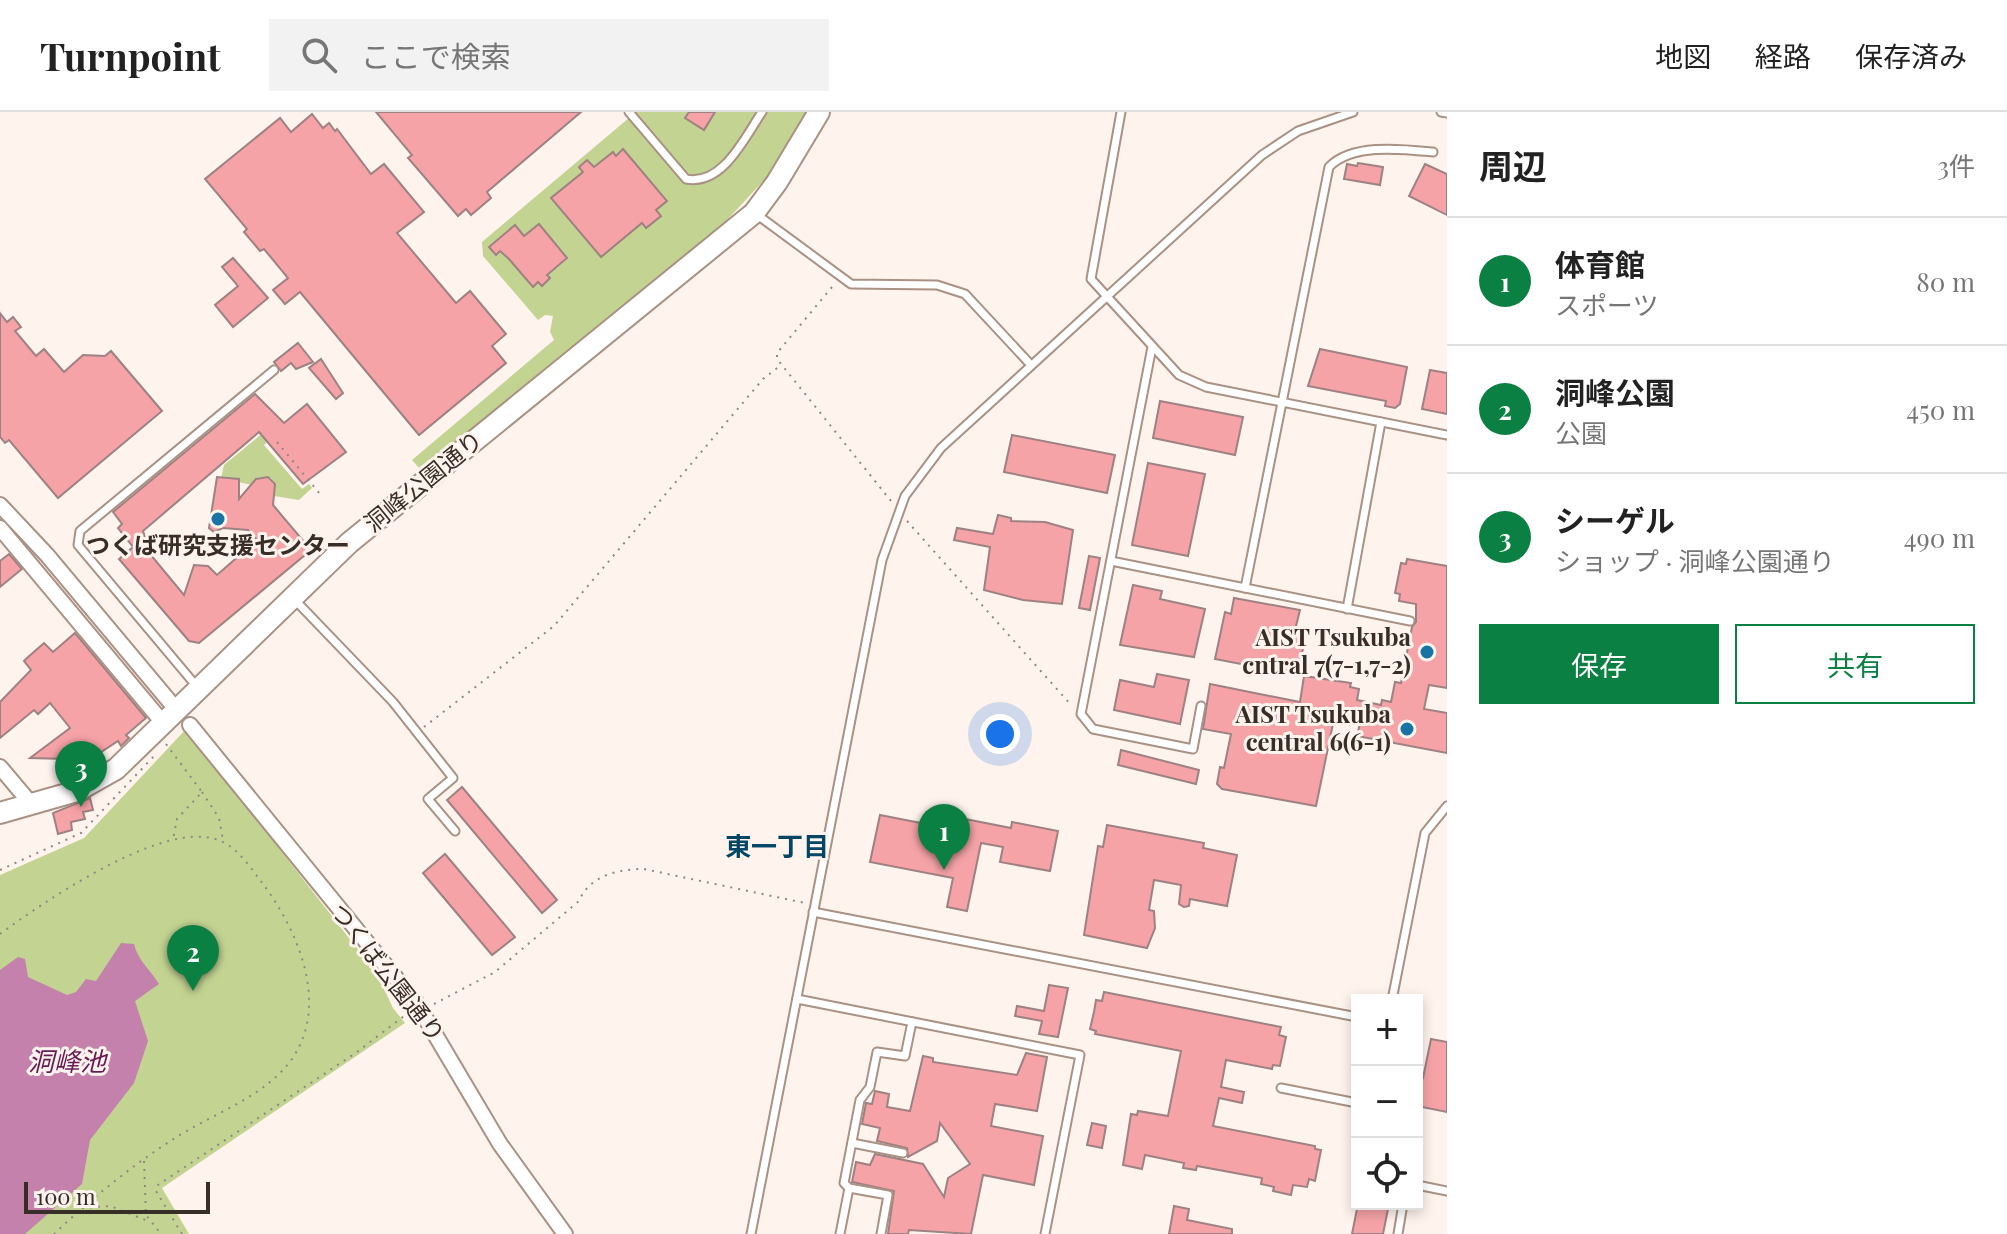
<!DOCTYPE html>
<html lang="ja">
<head>
<meta charset="utf-8">
<style>
  body { margin:0; font-family:"Playfair Display","Noto Sans JP",serif; background:#f2f2f2; color:#222 }
  .controls { position:absolute; right:24px; bottom:24px; display:grid; overflow:hidden; border-radius:0px; box-shadow:0 4px 12px #0003 }
  .controls button { width:72px; height:72px; display:grid; place-items:center; padding:0; border:0; border-bottom:2px solid #e0e0e0; background:#fff; color:#222; font:40px sans-serif }
  .scale { position:absolute; left:24px; bottom:20px; width:186px; box-sizing:border-box; padding-left:8px; border:4px solid #382e28; border-top:0; font-size:22px; line-height:28px; white-space:nowrap; color:#382e28; -webkit-text-stroke:6px #fef3ed; paint-order:stroke }
  .you { position:absolute; left:1000px; top:622px; width:28px; height:28px; margin:-20px; border:6px solid #fff; border-radius:50%; background:#1a73e8; box-shadow:0 0 0 12px #1a73e833 }
  .badge { display:grid; place-items:center; width:52px; height:52px; border-radius:50%; background:#0b8043; color:#fff; font-size:26px; font-weight:700 }
  .pin { position:absolute; translate:-50% -66px; filter:drop-shadow(0 2px 4px #0008) }
  .pin::after { content:''; position:absolute; top:42px; width:28px; height:24px; background:inherit; clip-path:polygon(0 0,100% 0,50% 100%) }
  .list { margin:0; padding:0; list-style:none }
  h2 { display:flex; justify-content:space-between; align-items:center; height:104px; margin:0; padding:0 32px; font-size:34px }
  h2 small { font-size:26px; font-weight:400; color:#767676 }
  .list li { display:grid; grid-template-columns:52px 1fr auto; gap:24px; align-items:center; box-sizing:border-box; height:128px; padding:0 32px; border-top:2px solid #e0e0e0 }
  .list b { display:block; font-size:30px; white-space:nowrap }
  .list p { margin:0; font-size:26px; white-space:nowrap; color:#767676 }
  .list em { font-size:26px; font-style:normal; color:#767676 }
  .actions { display:flex; gap:16px; padding:24px 32px }
  .actions a { flex:1; padding:18px 0; border:2px solid #0b8043; border-radius:0px; text-align:center; font-size:28px; color:#0b8043 }
  .actions .main { background:#0b8043; color:#fff }
  .icon { flex:none; width:44px; height:44px; fill:none; stroke:currentColor; stroke-width:2; stroke-linecap:round; stroke-linejoin:round }
  .map { position:relative; flex:none; width:1447px; height:1122px; overflow:hidden }
  header { display:flex; align-items:center; gap:48px; box-sizing:border-box; height:112px; padding:0 40px; background:#fff; border-bottom:2px solid #e0e0e0 }
  header strong { font-size:38px }
  nav { display:flex; gap:44px; margin-inline-start:auto; font-size:28px }
  .search { width:560px; height:72px; background:#f2f2f2; display:flex; align-items:center; gap:20px; box-sizing:border-box; padding:0 28px; border-radius:0px; color:#767676; font-size:30px }
  main { display:flex }
  aside { flex:1; background:#fff }
  .map>svg:first-child { display:block }
  .green { fill:#c3d492 }
  .water { fill:#c481ab }
  .building { fill:#f6a3a7; stroke:#9e8182; stroke-width:2 }
  .lines { fill:none; stroke-linecap:round; stroke-linejoin:round }
  .lane-casing { stroke:#a99183; stroke-width:11 }
  .street-casing { stroke:#a99183; stroke-width:18 }
  .secondary-casing { stroke:#a99183; stroke-width:24 }
  .path { stroke:#918781; stroke-width:2; stroke-dasharray:2 6; stroke-linecap:butt }
  .lane { stroke:#fff; stroke-width:7 }
  .street { stroke:#fff; stroke-width:14 }
  .secondary { stroke:#fff; stroke-width:20 }
  .poi-dot { fill:#1a74a3; stroke:#fef3ed; stroke-width:3 }
  .labels { text-anchor:middle; stroke-width:6; stroke-linejoin:round; paint-order:stroke }
  .street-label { font-size:24px; fill:#382e28; stroke:#fef3ed }
  .poi-label { font-size:24px; font-weight:bold; fill:#382e28; stroke:#fef3ed; text-anchor:end }
  .neighbourhood-label { font-size:26px; font-weight:bold; fill:#024564; stroke:#fef3ed }
  .water-label { font-size:26px; font-style:italic; fill:#6a1a53; stroke:#fef3ed }
</style>
</head>
<body>
<header>
<strong>Turnpoint</strong>
<div class="search"><svg class="icon" aria-label="search" viewBox="0 0 24 24"><circle cx="10" cy="10" r="6"/><path d="M15 15l6 6"/></svg>ここで検索</div>
<nav><a>地図</a><a>経路</a><a>保存済み</a></nav>
</header>
<main>
<div class="map">
<svg width="1447" height="1122" viewBox="0 0 1447 1122">
  <rect width="100%" height="100%" fill="#fef3ed"/>
  <g class="green">
    <polygon points="636,0 806,0 766,66 714,122 421,358 412,348 554,228 550,220 553,204 545,203 538,208 483,144 482,130"/>
    <polygon points="275,311 280,318 264,333 302,377 309,372 312,376 299,388 274,384 275,372 271,366 259,365 252,373 221,366 224,353"/>
    <polygon points="186,617 377,862 393,896 405,911 162,1076 189,1122 0,1122 0,763 84,726"/>
  </g>
  <path class="water" d="M121,831L134,832C138,849 150,857 159,872L135,889L148,929L134,971L90,1028L82,1072L25,1122H0V858L18,845L25,847L28,865L67,883L76,880L86,867L96,869Z"/>
  <g class="building">
    <polygon points="376,0 581,0 487,80 491,86 471,103 466,97 458,104 408,46 412,43"/>
    <polygon points="689,0 715,0 704,18 685,6"/>
    <polygon points="312,2 323,16 329,11 335,19 337,17 371,62 384,52 424,100 397,121 456,191 470,179 506,222 492,234 506,251 419,323 300,180 285,192 273,178 288,166 264,137 260,139 244,120 247,117 205,67 280,6 291,20"/>
    <polygon points="623,37 667,89 656,98 661,104 646,116 642,111 601,145 551,86 583,60 579,55 587,48 594,55 613,40 616,44"/>
    <polygon points="1358,51 1383,55 1380,73 1344,67 1347,52 1357,54"/>
    <polygon points="1425,52 1447,62 1447,103 1409,84"/>
    <polygon points="539,112 567,146 547,163 550,166 542,174 538,170 533,175 509,147 500,139 496,143 489,135 515,113 524,124"/>
    <polygon points="233,146 268,186 233,215 215,193 238,174 222,155"/>
    <polygon points="0,201 7,210 13,205 21,215 15,219 36,244 44,237 64,260 83,243 105,244 111,239 162,299 58,386 9,328 5,331 0,325"/>
    <polygon points="298,231 313,250 296,257 291,251 281,259 274,250"/>
    <polygon points="1320,237 1407,255 1400,292 1395,296 1385,294 1386,289 1308,274"/>
    <polygon points="321,247 343,281 336,287 309,256"/>
    <polygon points="1430,258 1447,261 1447,302 1422,297"/>
    <polygon points="255,282 284,311 307,292 346,340 303,372 259,320 143,419 148,434 145,436 184,483 194,453 208,454 217,463 257,428 248,418 223,416 214,420 209,416 217,365 239,367 239,387 256,367 268,365 275,372 273,393 311,438 199,531 189,529 119,447 133,435 118,416 122,412 113,400"/>
    <polygon points="1160,289 1243,305 1235,343 1153,326"/>
    <polygon points="1012,323 1115,343 1107,381 1004,360"/>
    <polygon points="1148,351 1205,362 1188,444 1132,433"/>
    <polygon points="998,403 1011,406 1011,409 1045,410 1073,418 1062,492 1023,488 984,478 990,435 954,428 957,416 993,422"/>
    <polygon points="9,442 22,457 0,475 0,449"/>
    <polygon points="1089,444 1100,446 1090,498 1079,496"/>
    <polygon points="1407,447 1447,454 1447,576 1429,573 1424,597 1447,601 1447,641 1357,624 1361,607 1335,602 1316,694 1222,677 1217,672 1220,655 1224,656 1231,622 1203,617 1210,572 1300,590 1304,564 1351,571 1350,575 1359,577 1357,588 1381,593 1382,588 1391,590 1395,570 1401,571 1412,515 1416,510 1416,492 1399,489 1400,482 1395,481 1401,451 1406,452"/>
    <polygon points="1133,473 1162,479 1160,487 1205,497 1194,545 1120,533"/>
    <polygon points="1234,486 1300,498 1296,514 1306,520 1298,563 1215,547 1225,500 1231,502"/>
    <polygon points="75,521 146,606 126,623 129,626 121,634 118,629 80,654 72,644 67,647 30,646 70,616 50,591 38,602 34,598 0,626 0,590 31,558 24,549 27,546 44,531 53,540"/>
    <polygon points="1157,562 1189,568 1180,612 1114,598 1120,568 1154,575"/>
    <polygon points="1121,638 1199,658 1196,672 1118,653"/>
    <polygon points="462,675 557,788 542,801 447,688"/>
    <polygon points="90,686 93,698 83,700 85,707 71,710 72,718 58,722 53,701"/>
    <polygon points="880,703 962,719 965,707 1011,716 1012,710 1058,719 1050,759 1000,750 1003,735 981,731 967,799 947,795 953,766 870,750"/>
    <polygon points="1107,713 1204,731 1203,736 1237,743 1227,794 1190,787 1189,794 1184,795 1179,792 1181,773 1154,768 1149,798 1154,799 1155,816 1147,836 1084,823 1098,734 1103,735"/>
    <polygon points="445,742 515,825 492,843 423,761"/>
    <polygon points="1049,873 1068,876 1058,925 1039,922 1042,909 1015,904 1017,894 1044,899"/>
    <polygon points="1104,880 1281,915 1279,923 1286,925 1280,954 1273,953 1272,957 1226,948 1221,975 1244,980 1242,991 1219,986 1213,1014 1315,1034 1315,1037 1321,1038 1315,1069 1309,1067 1307,1075 1293,1073 1291,1083 1273,1079 1274,1075 1261,1072 1262,1066 1197,1054 1196,1058 1183,1056 1184,1051 1145,1043 1142,1057 1123,1053 1131,1002 1137,1003 1138,999 1168,1004 1181,939 1095,922 1096,919 1090,917 1094,900 1096,888 1102,889"/>
    <polygon points="1431,927 1447,930 1447,1000 1417,994 1417,965 1423,966"/>
    <polygon points="1026,941 1047,945 1037,999 995,992 991,1014 1043,1024 1034,1073 983,1063 971,1122 909,1118 908,1122 888,1122 894,1079 852,1070 856,1050 870,1053 875,1042 923,1052 944,1085 948,1066 970,1052 940,1011 937,1029 908,1045 907,1036 877,1029 880,1016 862,1012 866,991 872,992 875,979 889,982 887,995 910,999 923,944 933,946 933,950 1017,963"/>
    <polygon points="1092,1011 1106,1014 1102,1036 1087,1033"/>
    <polygon points="1358,1092 1389,1092 1383,1122 1352,1122"/>
    <polygon points="1174,1094 1189,1097 1187,1108 1232,1117 1232,1122 1169,1122"/>
  </g>
  <g class="lines">
    <g class="lane-casing">
      <g id="lane">
        <path d="M629,0L686,67C723,74 745,25 762,0"/>
        <polyline points="1121,0 1091,167 1179,263 1206,275 1447,323"/>
        <polyline points="1441,0 1447,1"/>
        <polyline points="756,102 851,172 937,173 965,182 1031,253"/>
        <polyline points="1152,235 1081,602 1093,617 1193,637 1201,594"/>
        <polyline points="1111,449 1410,509"/>
        <path d="M1245,476L1329,55C1352,31 1402,37 1433,40"/>
        <polyline points="294,487 393,590 453,666 428,687 455,719"/>
        <polyline points="1347,497 1381,310"/>
        <polyline points="198,576 78,433 80,419 274,258"/>
        <polyline points="813,800 1357,905"/>
        <polyline points="797,887 1080,943 1045,1122"/>
        <polyline points="1392,888 1425,721 1447,694"/>
        <polyline points="1281,976 1357,991"/>
        <polyline points="852,1031 903,1041"/>
        <polyline points="1417,1073 1447,1079"/>
        <polyline points="849,1076 888,1083 881,1122"/>
        <polyline points="751,1122 882,448 905,384 941,336 1262,43 1298,19 1353,0"/>
        <polyline points="840,1122 849,1076 844,1071 860,988 870,975 877,940 905,944 912,910"/>
        <polyline points="1398,1122 1403,1092"/>
      </g>
    </g>
    <g class="street-casing">
      <g id="street">
        <polyline points="0,393 47,443 170,590"/>
        <polyline points="0,416 164,612"/>
        <polyline points="190,613 417,892 500,1032 565,1122"/>
        <polyline points="0,655 32,693"/>
      </g>
    </g>
    <g class="secondary-casing">
      <polyline id="secondary" points="0,701 77,679 116,657 349,431 754,101 777,70 819,0"/>
    </g>
    <g class="path">
      <polyline points="832,175 777,241 777,247 891,389"/>
      <polyline points="277,330 320,382"/>
      <polyline points="907,409 1072,594"/>
      <polyline points="424,615 554,514 763,267 781,253"/>
      <polyline points="166,632 202,680 177,707 173,727"/>
      <polyline points="202,680 219,706 223,728"/>
      <polyline points="0,758 81,721 156,642"/>
      <path d="M0,822C45,789 148,719 205,725C231,727 245,748 260,768C296,815 331,890 292,947C264,986 211,1002 172,1028C130,1055 91,1087 54,1122"/>
      <path d="M434,892L495,860L579,789C590,763 619,757 644,757L805,791"/>
      <polyline points="144,1049 146,1103 161,1122"/>
      <polyline points="82,1096 110,1094 148,1109"/>
      <polyline points="182,1122 156,1079 158,1073 357,940 408,901"/>
    </g>
    <use href="#lane" class="lane"/>
    <use href="#street" class="street"/>
    <use href="#secondary" class="secondary"/>
  </g>
  <g class="poi-dot">
    <circle cx="218" cy="407" r="8"/>
    <circle cx="1427" cy="540" r="8"/>
    <circle cx="1407" cy="617" r="8"/>
  </g>
  <g class="labels">
    <g class="street-label">
      <text transform="translate(424 370) rotate(-39)" y="8">洞峰公園通り</text>
      <text transform="translate(387 861) rotate(52)" y="8">つくば公園通り</text>
    </g>
    <g class="poi-label">
      <text x="218" y="442" text-anchor="middle">つくば研究支援センター</text>
      <text x="1411" y="534">AIST Tsukuba<tspan x="1411" dy="28">cntral 7(7-1,7-2)</tspan></text>
      <text x="1391" y="611">AIST Tsukuba<tspan x="1391" dy="28">central 6(6-1)</tspan></text>
    </g>
    <g class="neighbourhood-label">
      <text x="777" y="744">東一丁目</text>
    </g>
    <g class="water-label">
      <text x="67" y="959">洞峰池</text>
    </g>
  </g>
</svg>
<div class="controls">
<button>+</button>
<button>−</button>
<button><svg class="icon" aria-label="locate" viewBox="0 0 24 24"><circle cx="12" cy="12" r="6"/><path d="M12 2v4M12 18v4M2 12h4M18 12h4"/></svg></button>
</div>
<div class="scale">100 m</div>
<div class="you"></div>
<div class="pin badge" style="left:944px;top:758px">1</div>
<div class="pin badge" style="left:193px;top:879px">2</div>
<div class="pin badge" style="left:81px;top:695px">3</div>
</div>
<aside>
<h2>周辺<small>3件</small></h2>
<ul class="list">
<li><span class="badge">1</span><div><b>体育館</b><p>スポーツ</p></div><em>80 m</em></li>
<li><span class="badge">2</span><div><b>洞峰公園</b><p>公園</p></div><em>450 m</em></li>
<li><span class="badge">3</span><div><b>シーゲル</b><p>ショップ · 洞峰公園通り</p></div><em>490 m</em></li>
</ul>
<div class="actions"><a class="main">保存</a><a>共有</a></div>
</aside>
</main>
</body>
</html>
